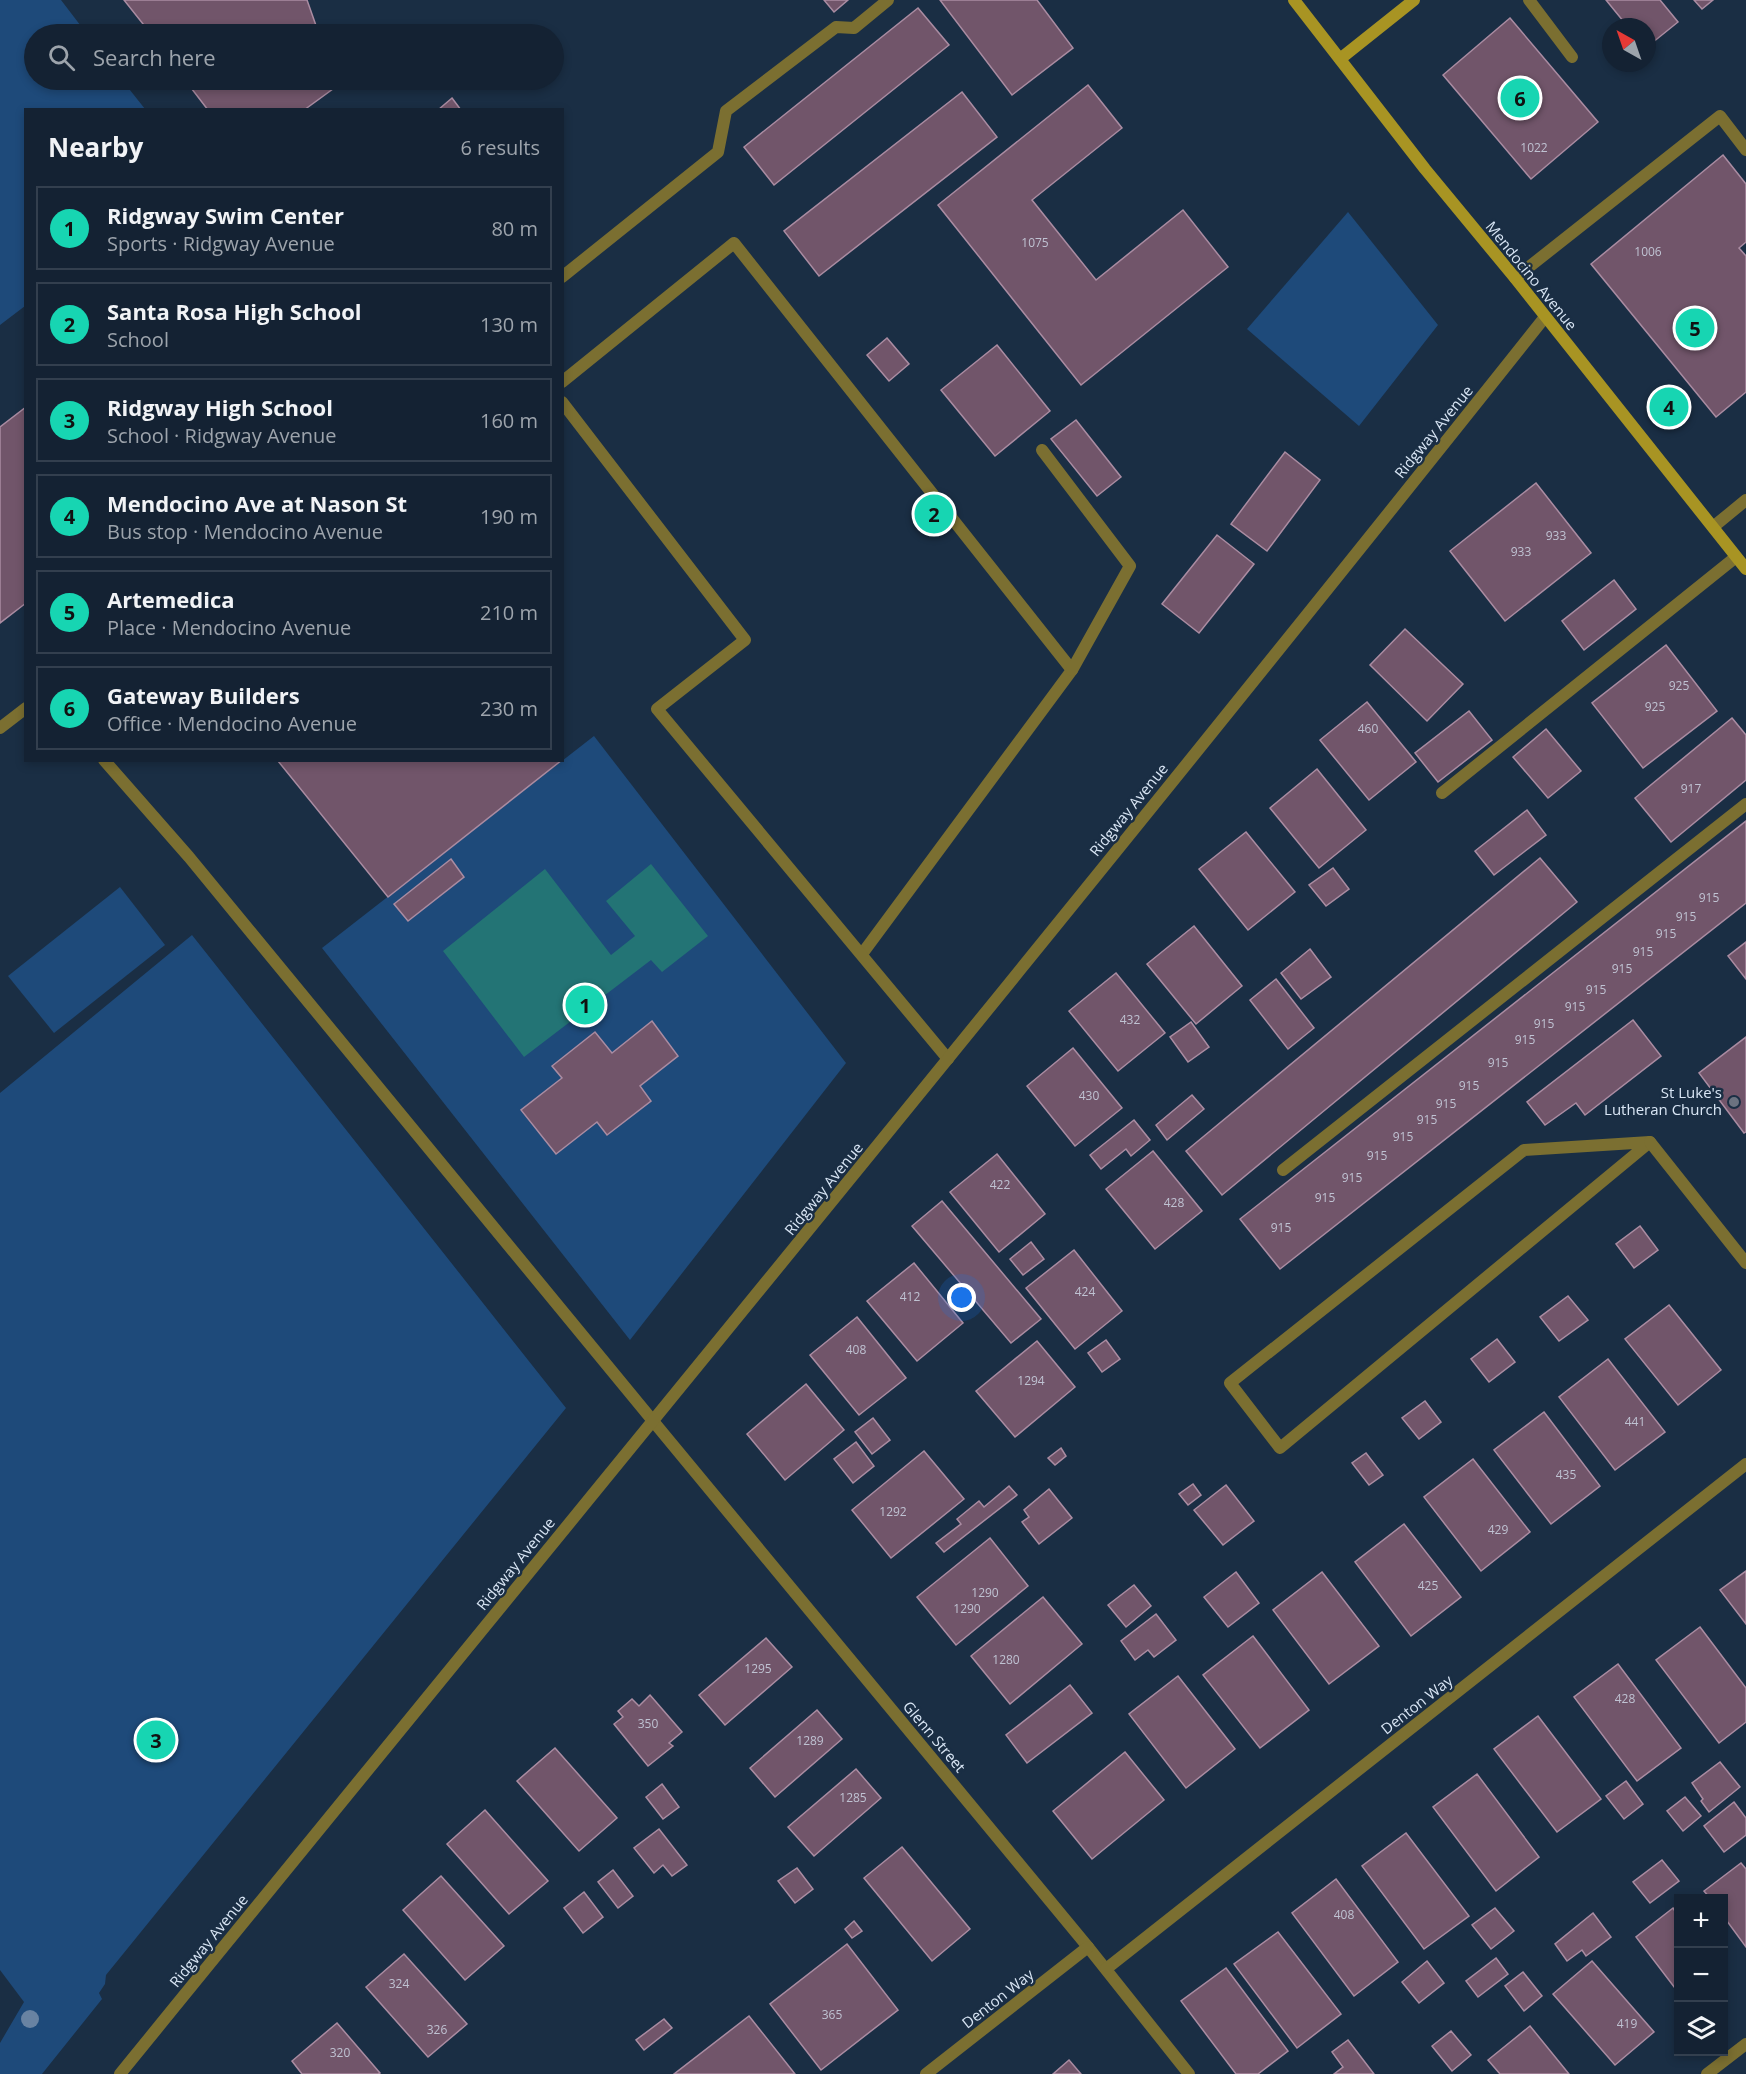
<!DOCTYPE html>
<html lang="en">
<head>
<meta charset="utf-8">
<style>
  body { margin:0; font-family:"Open Sans",sans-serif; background:#1d2a3b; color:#f1f3f6 }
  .controls { position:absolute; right:18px; bottom:18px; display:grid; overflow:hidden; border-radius:0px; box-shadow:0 3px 9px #0003 }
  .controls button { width:54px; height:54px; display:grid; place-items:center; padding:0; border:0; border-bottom:2px solid #333f4e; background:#142233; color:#f1f3f6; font:30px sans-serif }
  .compass { position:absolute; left:1602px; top:18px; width:54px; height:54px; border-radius:50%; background:#142233; box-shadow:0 3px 9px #0003; rotate:320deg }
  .you { position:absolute; left:962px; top:1298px; width:21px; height:21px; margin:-15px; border:4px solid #fff; border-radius:50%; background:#1a73e8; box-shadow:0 0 0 9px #1a73e833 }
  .badge { display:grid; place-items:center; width:39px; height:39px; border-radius:50%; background:#17d5b2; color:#111; font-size:20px; font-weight:700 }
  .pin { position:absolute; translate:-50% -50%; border:3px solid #fff; box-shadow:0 2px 6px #0006 }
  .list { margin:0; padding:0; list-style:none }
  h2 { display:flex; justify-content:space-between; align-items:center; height:78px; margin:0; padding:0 24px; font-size:26px }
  h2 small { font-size:20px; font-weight:400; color:#9da4ac }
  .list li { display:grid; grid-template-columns:39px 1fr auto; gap:18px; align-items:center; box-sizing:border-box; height:84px; margin:0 12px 12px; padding:0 12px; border:2px solid #333f4e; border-radius:0px }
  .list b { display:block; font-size:22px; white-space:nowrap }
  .list p { margin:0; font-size:20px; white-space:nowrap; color:#9da4ac }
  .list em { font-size:20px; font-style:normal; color:#9da4ac }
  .icon { flex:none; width:33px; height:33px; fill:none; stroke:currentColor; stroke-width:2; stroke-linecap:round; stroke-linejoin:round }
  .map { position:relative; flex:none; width:1746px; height:2074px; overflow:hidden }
  .search { position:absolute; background:#142233; box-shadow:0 3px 9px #0003; left:24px; top:24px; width:540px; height:66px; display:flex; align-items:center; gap:15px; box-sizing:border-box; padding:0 21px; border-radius:33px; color:#9da4ac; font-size:22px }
  .panel { position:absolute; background:#142233; box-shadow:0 3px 9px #0003; left:24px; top:108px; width:540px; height:654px; border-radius:0px }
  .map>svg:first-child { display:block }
  .green { fill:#1e4a7a }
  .water { fill:#237475 }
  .building { fill:#71556a; stroke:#aa8ca2; stroke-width:1.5 }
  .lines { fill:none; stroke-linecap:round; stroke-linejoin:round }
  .lane { stroke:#7b6f31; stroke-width:12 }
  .street { stroke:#7b6f31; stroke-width:12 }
  .secondary { stroke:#a89423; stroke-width:12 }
  .tree { fill:#6983a2 }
  .worship-dot { fill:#6b7280; stroke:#1a2e44; stroke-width:2 }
  .labels { text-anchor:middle; stroke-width:5; stroke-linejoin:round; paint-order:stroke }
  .number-label { font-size:12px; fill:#bfc2d2 }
  .street-label { font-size:15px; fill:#d9e6f5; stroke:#1a2e44 }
  .poi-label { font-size:15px; fill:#d9e6f5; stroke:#1a2e44; text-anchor:end }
</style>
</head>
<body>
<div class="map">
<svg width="1746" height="2074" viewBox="0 0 1746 2074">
  <rect width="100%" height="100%" fill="#1a2e44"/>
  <g class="green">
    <polygon points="0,0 61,0 87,34 34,34 34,80 122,80 145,109 26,110 25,306 0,325"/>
    <polygon points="1348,212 1438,325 1359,426 1247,329"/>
    <polygon points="594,736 846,1063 630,1340 322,948"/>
    <polygon points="120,887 165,945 54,1033 8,976"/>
    <polygon points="192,935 566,1408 106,1975 105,1984 99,1993 102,1999 42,2074 0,2074 0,2043 24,2002 0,1970 0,1093"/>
  </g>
  <polygon class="water" points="651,864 708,936 662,972 651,960 524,1057 443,951 545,869 611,955 635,936 606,901"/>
  <g class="building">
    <polygon points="124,0 307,0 319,34 151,34"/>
    <polygon points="824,0 848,0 834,12"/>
    <polygon points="940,0 1037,0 1073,48 1012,95"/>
    <polygon points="1606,0 1660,0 1678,22 1647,47 1647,27 1628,27"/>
    <polygon points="1694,0 1713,0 1702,9"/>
    <polygon points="918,8 949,45 774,185 744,147"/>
    <polygon points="1510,18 1598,122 1531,179 1443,75"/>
    <polygon points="185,80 335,80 337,86 304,110 208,110"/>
    <polygon points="1088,85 1122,128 1032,200 1096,280 1183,210 1228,267 1081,385 938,205"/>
    <polygon points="962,92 997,137 819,276 784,231"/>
    <polygon points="452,98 461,110 438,110"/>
    <polygon points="1723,155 1746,184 1746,242 1739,248 1746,256 1746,392 1716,417 1591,264"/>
    <polygon points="887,338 909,364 889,381 867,355"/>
    <polygon points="997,345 1050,411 995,456 941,390"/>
    <polygon points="26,407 26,603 0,623 0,427"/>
    <polygon points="1076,420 1121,477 1097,496 1051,439"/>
    <polygon points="1285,452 1320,480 1267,551 1231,524"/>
    <polygon points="1536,483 1591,553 1505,621 1450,551"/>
    <polygon points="1217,535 1254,564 1199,633 1162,604"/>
    <polygon points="1614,580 1636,609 1584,650 1562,621"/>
    <polygon points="1405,629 1463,684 1427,721 1370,665"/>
    <polygon points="1666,645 1717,711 1643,768 1592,703"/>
    <polygon points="1367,702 1416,762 1369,800 1320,740"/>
    <polygon points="1469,711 1492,740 1438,782 1415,753"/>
    <polygon points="1732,718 1746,735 1746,780 1671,842 1635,798"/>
    <polygon points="1546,729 1581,771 1548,798 1513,757"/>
    <polygon points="279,760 562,760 388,897 278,761"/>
    <polygon points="1317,769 1366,830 1319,868 1270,808"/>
    <polygon points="1527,810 1546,835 1494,875 1475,851"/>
    <polygon points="1746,821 1746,903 1280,1269 1240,1219"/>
    <polygon points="1246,832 1295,892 1248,930 1199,869"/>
    <polygon points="1540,858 1577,902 1222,1195 1186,1151"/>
    <polygon points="451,859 464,877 408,921 394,904"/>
    <polygon points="1333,868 1349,889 1326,906 1309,885"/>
    <polygon points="1194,926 1242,986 1196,1024 1147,964"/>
    <polygon points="1746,942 1746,979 1728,956"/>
    <polygon points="1310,949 1331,977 1301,999 1281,973"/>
    <polygon points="1116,973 1165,1033 1118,1071 1069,1011"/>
    <polygon points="1276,979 1314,1028 1288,1049 1250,1000"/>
    <polygon points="1633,1020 1661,1056 1585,1115 1576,1103 1545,1125 1527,1102"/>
    <polygon points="652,1021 678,1056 640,1086 651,1101 607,1135 597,1122 556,1154 521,1110 562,1078 552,1066 595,1032 612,1053"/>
    <polygon points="1191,1022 1209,1047 1188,1062 1170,1037"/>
    <polygon points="1746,1037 1746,1132 1744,1133 1699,1073"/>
    <polygon points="1073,1048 1122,1108 1075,1146 1027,1086"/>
    <polygon points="1192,1095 1204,1109 1167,1140 1156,1125"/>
    <polygon points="1134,1120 1150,1140 1131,1156 1126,1149 1101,1169 1090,1155"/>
    <polygon points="1153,1151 1202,1211 1155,1249 1106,1189"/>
    <polygon points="997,1154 1045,1214 999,1252 950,1192"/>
    <polygon points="942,1201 1041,1319 1011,1343 912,1226"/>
    <polygon points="1640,1226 1658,1250 1634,1268 1616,1244"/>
    <polygon points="1031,1242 1044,1259 1023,1275 1010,1259"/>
    <polygon points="1074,1250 1122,1311 1075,1349 1026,1288"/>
    <polygon points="914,1263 963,1323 917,1361 867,1301"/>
    <polygon points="1568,1296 1588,1320 1559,1341 1540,1317"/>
    <polygon points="1669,1305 1721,1370 1678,1405 1625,1339"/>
    <polygon points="857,1317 906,1378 859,1415 810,1355"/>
    <polygon points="1497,1339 1515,1362 1489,1382 1471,1359"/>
    <polygon points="1106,1340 1120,1359 1102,1372 1088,1353"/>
    <polygon points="1037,1341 1075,1387 1015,1437 976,1391"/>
    <polygon points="1608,1359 1665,1432 1615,1470 1559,1397"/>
    <polygon points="806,1384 844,1430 785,1480 747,1434"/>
    <polygon points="1425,1401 1441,1422 1419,1439 1402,1418"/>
    <polygon points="1544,1412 1600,1486 1551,1524 1494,1450"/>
    <polygon points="873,1418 890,1440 872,1454 855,1432"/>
    <polygon points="856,1442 874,1466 853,1483 834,1459"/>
    <polygon points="1061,1448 1066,1456 1055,1465 1048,1458"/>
    <polygon points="924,1451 964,1499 891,1558 852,1510"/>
    <polygon points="1366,1453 1383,1475 1369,1485 1352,1463"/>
    <polygon points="1473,1459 1530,1532 1481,1571 1424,1497"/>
    <polygon points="1193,1484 1201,1495 1188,1505 1179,1494"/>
    <polygon points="1226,1485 1254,1521 1223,1545 1194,1510"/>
    <polygon points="1009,1486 1017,1495 944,1552 936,1543 961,1524 957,1519 979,1501 984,1507"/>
    <polygon points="1049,1489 1072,1518 1039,1544 1022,1522 1029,1517 1024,1510"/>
    <polygon points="1404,1524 1461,1597 1411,1636 1355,1562"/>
    <polygon points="990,1538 1028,1586 956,1645 917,1597"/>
    <polygon points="1746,1571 1746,1624 1720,1590"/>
    <polygon points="1236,1572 1259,1603 1228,1627 1204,1597"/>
    <polygon points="1322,1572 1379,1646 1329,1684 1273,1610"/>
    <polygon points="1134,1585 1151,1606 1126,1627 1108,1605"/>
    <polygon points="1043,1597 1082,1644 1010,1704 971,1656"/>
    <polygon points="1156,1614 1176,1640 1154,1657 1148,1650 1135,1660 1121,1641"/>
    <polygon points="1700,1627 1746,1688 1746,1722 1719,1743 1656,1660"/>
    <polygon points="1253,1636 1309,1710 1260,1748 1203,1675"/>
    <polygon points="766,1638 792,1667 725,1725 699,1695"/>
    <polygon points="1618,1664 1681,1748 1637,1781 1574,1697"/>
    <polygon points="1178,1676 1235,1749 1186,1788 1129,1714"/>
    <polygon points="1070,1685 1092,1713 1027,1763 1006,1735"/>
    <polygon points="650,1695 682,1732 669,1743 673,1746 648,1766 614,1724 623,1717 618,1711 632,1699 639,1706"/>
    <polygon points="817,1710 842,1739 775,1797 750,1768"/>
    <polygon points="1538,1716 1601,1799 1557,1832 1494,1749"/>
    <polygon points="555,1748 617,1818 579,1851 517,1781"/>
    <polygon points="1125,1752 1164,1800 1092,1859 1053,1811"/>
    <polygon points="1720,1762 1740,1787 1709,1812 1701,1801 1703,1799 1692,1783"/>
    <polygon points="856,1769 881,1798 814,1856 788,1827"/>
    <polygon points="1477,1774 1539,1857 1496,1891 1433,1807"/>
    <polygon points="1626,1781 1643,1804 1624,1819 1606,1796"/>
    <polygon points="662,1784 679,1807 663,1819 646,1797"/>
    <polygon points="1685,1797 1701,1816 1683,1831 1667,1811"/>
    <polygon points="1734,1802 1746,1818 1746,1835 1724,1852 1704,1826"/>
    <polygon points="485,1810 548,1881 509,1914 447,1844"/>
    <polygon points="659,1829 687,1865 672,1876 663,1865 654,1873 634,1848"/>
    <polygon points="1406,1833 1469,1916 1424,1949 1362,1866"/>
    <polygon points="902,1847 970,1929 932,1961 864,1878"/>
    <polygon points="1662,1860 1679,1881 1650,1903 1633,1882"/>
    <polygon points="1741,1863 1746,1869 1746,1947 1724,1917 1724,1898 1710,1898 1704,1891"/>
    <polygon points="797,1868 813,1889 795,1903 778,1881"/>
    <polygon points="613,1870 633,1896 618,1908 598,1882"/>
    <polygon points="441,1876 504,1946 465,1980 403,1910"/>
    <polygon points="1336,1879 1398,1962 1354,1996 1292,1913"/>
    <polygon points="584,1892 603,1917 583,1933 564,1908"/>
    <polygon points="1495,1908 1514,1931 1491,1949 1472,1925"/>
    <polygon points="1673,1908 1678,1916 1678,1992 1636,1937"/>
    <polygon points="1593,1913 1611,1937 1586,1956 1582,1950 1567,1961 1555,1944"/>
    <polygon points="854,1921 862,1931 852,1938 845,1929"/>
    <polygon points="1278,1932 1341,2014 1297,2048 1234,1964"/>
    <polygon points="847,1944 898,2010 821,2070 770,2004"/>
    <polygon points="404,1954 467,2024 428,2057 366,1987"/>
    <polygon points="1496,1958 1508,1974 1478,1997 1466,1981"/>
    <polygon points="1427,1961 1444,1983 1419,2003 1402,1982"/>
    <polygon points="1592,1961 1654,2032 1615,2065 1553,1994"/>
    <polygon points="1226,1968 1288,2051 1258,2074 1236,2074 1181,2001"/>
    <polygon points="1523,1972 1542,1996 1524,2011 1505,1986"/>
    <polygon points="749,2016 795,2074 674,2074"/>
    <polygon points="664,2019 672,2028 644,2050 636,2040"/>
    <polygon points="337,2023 380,2073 378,2074 302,2074 292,2061"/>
    <polygon points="1530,2026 1569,2074 1500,2074 1488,2060"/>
    <polygon points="1451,2031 1471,2055 1452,2071 1432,2046"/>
    <polygon points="1348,2040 1374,2074 1334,2074 1343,2067 1332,2052"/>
    <polygon points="1069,2060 1081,2074 1053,2074"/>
  </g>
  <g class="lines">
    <g class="lane">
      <polyline points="1529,0 1572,57"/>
      <polyline points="562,277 718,152 726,111 836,27 854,28 888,0"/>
      <polyline points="1515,278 1720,116 1746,150"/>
      <polyline points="562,382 734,243 1072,670 862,954"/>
      <polyline points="562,402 745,640 657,709 948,1059"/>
      <polyline points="1042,450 1130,566 1072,670"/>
      <polyline points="0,728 26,708"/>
      <polyline points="104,760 189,857 653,1421"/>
      <polyline points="1442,793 1736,557"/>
      <polygon points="1650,1142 1280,1448 1230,1383 1524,1150"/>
      <polyline points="1650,1142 1746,1263"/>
      <polyline points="1283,1170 1746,804"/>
    </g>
    <g class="street">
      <polyline points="1713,527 1746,500"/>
      <polyline points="653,1421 1088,1947 1189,2074"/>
      <polyline points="1106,1969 1746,1464"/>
      <path d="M120,2074C596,1489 1076,907 1545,317"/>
      <polyline points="926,2074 1088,1947"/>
      <polyline points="1707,2074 1746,2044"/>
    </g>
    <g class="secondary">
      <polyline points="1294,0 1425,169 1515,278 1746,569"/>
      <polyline points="1340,59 1414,0"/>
    </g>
  </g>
  <circle class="tree" cx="30" cy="2019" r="9"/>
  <circle class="worship-dot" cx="1734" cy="1102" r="6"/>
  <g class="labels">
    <g class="number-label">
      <text x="1534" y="152">1022</text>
      <text x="1035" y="247">1075</text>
      <text x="1648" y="256">1006</text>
      <text x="1556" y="540">933</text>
      <text x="1521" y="556">933</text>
      <text x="1679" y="690">925</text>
      <text x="1655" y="711">925</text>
      <text x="1368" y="733">460</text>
      <text x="1691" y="793">917</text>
      <text x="1709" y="902">915</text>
      <text x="1686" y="921">915</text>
      <text x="1666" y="938">915</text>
      <text x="1643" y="956">915</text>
      <text x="1622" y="973">915</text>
      <text x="1596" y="994">915</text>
      <text x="1575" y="1011">915</text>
      <text x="1130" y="1024">432</text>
      <text x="1544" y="1028">915</text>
      <text x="1525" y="1044">915</text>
      <text x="1498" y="1067">915</text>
      <text x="1469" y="1090">915</text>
      <text x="1089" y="1100">430</text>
      <text x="1446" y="1108">915</text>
      <text x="1427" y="1124">915</text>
      <text x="1403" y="1141">915</text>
      <text x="1377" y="1160">915</text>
      <text x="1352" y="1182">915</text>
      <text x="1000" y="1189">422</text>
      <text x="1325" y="1202">915</text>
      <text x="1174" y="1207">428</text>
      <text x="1281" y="1232">915</text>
      <text x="1085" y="1296">424</text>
      <text x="910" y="1301">412</text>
      <text x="856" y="1354">408</text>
      <text x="1031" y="1385">1294</text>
      <text x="1635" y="1426">441</text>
      <text x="1566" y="1479">435</text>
      <text x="893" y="1516">1292</text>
      <text x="1498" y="1534">429</text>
      <text x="1428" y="1590">425</text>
      <text x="985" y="1597">1290</text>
      <text x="967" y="1613">1290</text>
      <text x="1006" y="1664">1280</text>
      <text x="758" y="1673">1295</text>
      <text x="1625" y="1703">428</text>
      <text x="648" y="1728">350</text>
      <text x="810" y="1745">1289</text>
      <text x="853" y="1802">1285</text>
      <text x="1344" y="1919">408</text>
      <text x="399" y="1988">324</text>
      <text x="832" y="2019">365</text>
      <text x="1627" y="2028">419</text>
      <text x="437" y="2034">326</text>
      <text x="340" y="2057">320</text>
    </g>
    <g class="street-label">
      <text transform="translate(1531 276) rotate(51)" y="5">Mendocino Avenue</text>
      <text transform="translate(1434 432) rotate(-51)" y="5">Ridgway Avenue</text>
      <text transform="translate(1129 810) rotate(-51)" y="5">Ridgway Avenue</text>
      <text transform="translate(824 1189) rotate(-51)" y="5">Ridgway Avenue</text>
      <text transform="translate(516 1564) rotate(-51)" y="5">Ridgway Avenue</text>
      <text transform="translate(1417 1705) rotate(-38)" y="5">Denton Way</text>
      <text transform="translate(934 1737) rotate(50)" y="5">Glenn Street</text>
      <text transform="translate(209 1941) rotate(-51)" y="5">Ridgway Avenue</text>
      <text transform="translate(998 1999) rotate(-38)" y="5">Denton Way</text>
    </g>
    <g class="poi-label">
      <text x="1722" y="1098">St Luke's<tspan x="1722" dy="17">Lutheran Church</tspan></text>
    </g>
  </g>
</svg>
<div class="controls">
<button>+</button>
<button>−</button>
<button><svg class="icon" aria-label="layers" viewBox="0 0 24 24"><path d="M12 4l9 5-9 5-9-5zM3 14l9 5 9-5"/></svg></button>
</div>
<svg class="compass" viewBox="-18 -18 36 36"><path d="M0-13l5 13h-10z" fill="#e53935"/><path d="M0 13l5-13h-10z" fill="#9da4ac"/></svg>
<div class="you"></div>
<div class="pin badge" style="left:585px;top:1005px">1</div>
<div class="pin badge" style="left:934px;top:514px">2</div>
<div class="pin badge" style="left:156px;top:1740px">3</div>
<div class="pin badge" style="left:1669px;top:407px">4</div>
<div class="pin badge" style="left:1695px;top:328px">5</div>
<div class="pin badge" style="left:1520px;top:98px">6</div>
<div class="search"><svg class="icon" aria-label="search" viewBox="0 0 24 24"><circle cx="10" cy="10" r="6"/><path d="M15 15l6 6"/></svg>Search here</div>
<section class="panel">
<h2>Nearby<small>6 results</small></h2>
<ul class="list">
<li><span class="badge">1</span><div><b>Ridgway Swim Center</b><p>Sports · Ridgway Avenue</p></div><em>80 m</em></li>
<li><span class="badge">2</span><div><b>Santa Rosa High School</b><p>School</p></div><em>130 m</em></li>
<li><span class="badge">3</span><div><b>Ridgway High School</b><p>School · Ridgway Avenue</p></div><em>160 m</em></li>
<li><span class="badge">4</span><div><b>Mendocino Ave at Nason St</b><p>Bus stop · Mendocino Avenue</p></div><em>190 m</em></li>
<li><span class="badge">5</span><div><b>Artemedica</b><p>Place · Mendocino Avenue</p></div><em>210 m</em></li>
<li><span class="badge">6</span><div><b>Gateway Builders</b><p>Office · Mendocino Avenue</p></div><em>230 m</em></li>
</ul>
</section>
</div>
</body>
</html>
